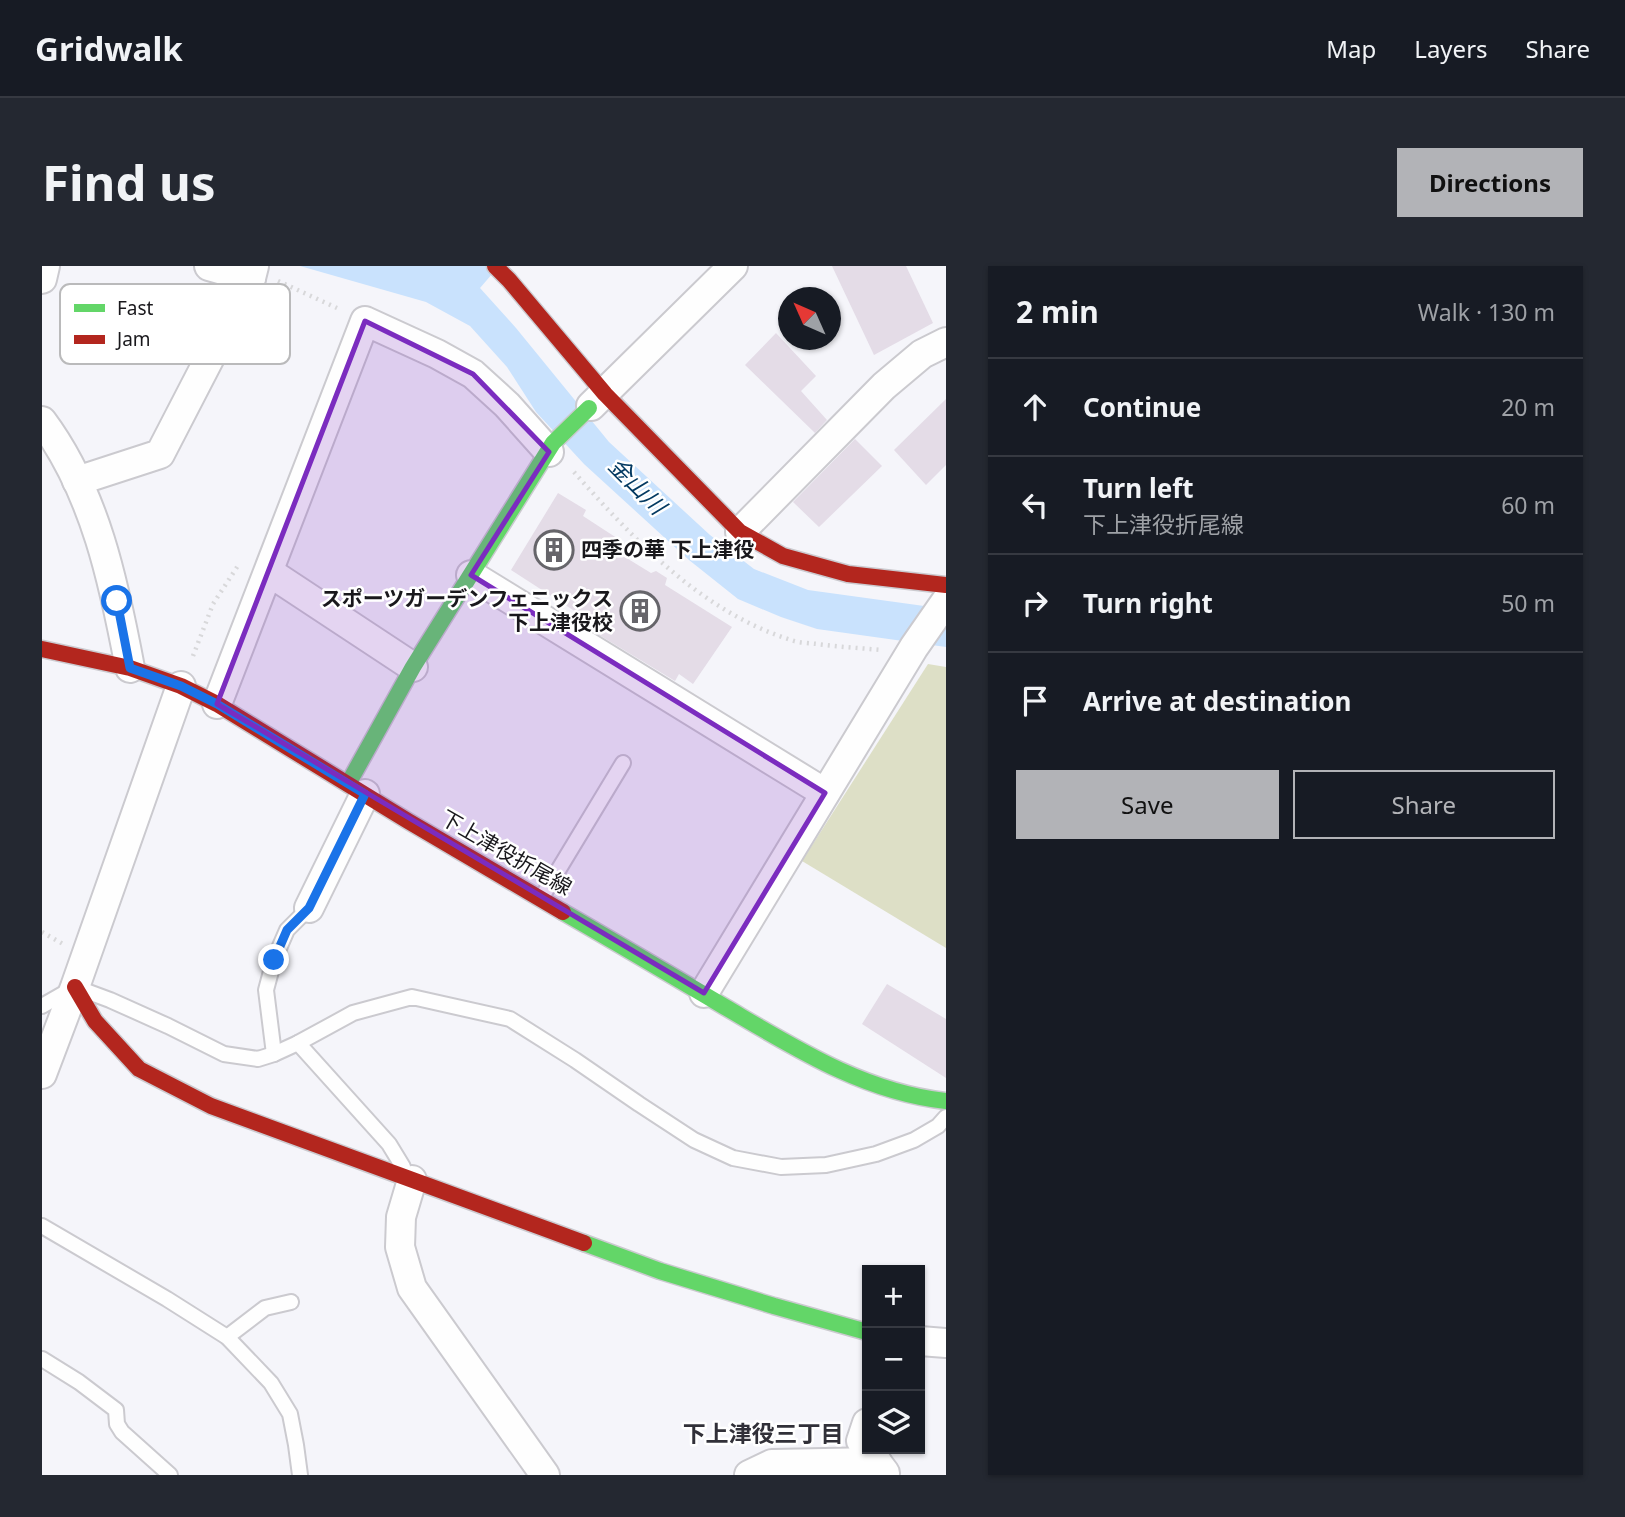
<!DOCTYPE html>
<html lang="en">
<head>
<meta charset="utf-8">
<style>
  body { margin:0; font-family:"Noto Sans","Noto Sans JP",sans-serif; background:#242831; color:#f1f3f6 }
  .controls { position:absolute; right:21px; bottom:21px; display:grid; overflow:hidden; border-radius:0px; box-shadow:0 2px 5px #0004 }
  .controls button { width:63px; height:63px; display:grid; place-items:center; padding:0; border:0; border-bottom:2px solid #363941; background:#171b24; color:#f1f3f6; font:35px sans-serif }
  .compass { position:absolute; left:736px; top:21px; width:63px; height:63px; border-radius:50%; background:#171b24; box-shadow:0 2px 5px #0004; rotate:315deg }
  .stop { position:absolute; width:21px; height:21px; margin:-16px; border:5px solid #1a73e8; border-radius:50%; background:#fff }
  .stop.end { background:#1a73e8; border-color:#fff; box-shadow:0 2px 7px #0008 }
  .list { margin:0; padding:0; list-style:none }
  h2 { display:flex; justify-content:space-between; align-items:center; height:91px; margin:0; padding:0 28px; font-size:30px }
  h2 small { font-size:23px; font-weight:400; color:#9ea1a6 }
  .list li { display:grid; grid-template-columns:46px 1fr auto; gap:21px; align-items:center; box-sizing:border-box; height:98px; padding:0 28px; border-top:2px solid #363941 }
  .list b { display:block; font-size:26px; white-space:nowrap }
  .list p { margin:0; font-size:23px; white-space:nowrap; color:#9ea1a6 }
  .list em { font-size:23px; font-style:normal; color:#9ea1a6 }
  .actions { display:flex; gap:14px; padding:21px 28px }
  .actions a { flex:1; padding:16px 0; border:2px solid #b2b3b7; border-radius:0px; text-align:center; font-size:24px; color:#b2b3b7 }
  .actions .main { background:#b2b3b7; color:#111 }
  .icon { flex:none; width:38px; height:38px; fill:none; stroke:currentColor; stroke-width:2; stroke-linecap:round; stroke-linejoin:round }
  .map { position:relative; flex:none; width:904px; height:1209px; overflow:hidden; border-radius:0px }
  header { display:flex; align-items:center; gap:42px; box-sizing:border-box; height:98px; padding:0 35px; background:#171b24; border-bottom:2px solid #363941 }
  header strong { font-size:33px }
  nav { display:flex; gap:38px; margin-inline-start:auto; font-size:24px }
  .intro { display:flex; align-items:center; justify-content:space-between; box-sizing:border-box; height:168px; padding:0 42px }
  h1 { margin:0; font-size:49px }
  .button { padding:18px 32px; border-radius:0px; background:#b2b3b7; color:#111; font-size:24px; font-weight:700 }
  main { display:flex; gap:42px; padding:0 42px }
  aside { flex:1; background:#171b24; border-radius:0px; box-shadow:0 2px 5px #0004 }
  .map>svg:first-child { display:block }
  .green { fill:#dddfc6 }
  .water { fill:#c9e2fd }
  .building { fill:#e4dce7 }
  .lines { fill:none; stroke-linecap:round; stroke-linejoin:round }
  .lane-casing { stroke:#cbcacf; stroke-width:18 }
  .street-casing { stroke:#cbcacf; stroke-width:32 }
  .fast-casing { stroke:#cbcacf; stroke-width:19 }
  .jam-casing { stroke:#cbcacf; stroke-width:19 }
  .path { stroke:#d8d8da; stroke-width:4.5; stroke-dasharray:2 5; stroke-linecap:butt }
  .lane { stroke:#fefefe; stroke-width:14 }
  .street { stroke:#fefefe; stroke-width:28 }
  .fast { stroke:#63d668; stroke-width:16 }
  .jam { stroke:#b3261e; stroke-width:16 }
  .route { stroke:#1a73e8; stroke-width:9 }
  .marked { fill:#7b2cbf; fill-opacity:0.2; stroke:#7b2cbf; stroke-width:5; stroke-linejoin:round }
  .labels { text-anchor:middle; stroke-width:5; stroke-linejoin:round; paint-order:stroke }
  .poi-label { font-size:21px; font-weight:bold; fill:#19181c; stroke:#fff; text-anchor:start }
  .street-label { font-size:21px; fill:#19181c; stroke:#fff }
  .water-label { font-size:23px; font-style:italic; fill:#043a62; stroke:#fff }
  .neighbourhood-label { font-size:23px; font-weight:bold; fill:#313038; stroke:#fff }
  .key { fill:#fff; stroke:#bababb; stroke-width:2 }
  .key-label { font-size:19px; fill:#19181c }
</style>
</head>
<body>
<header>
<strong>Gridwalk</strong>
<nav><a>Map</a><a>Layers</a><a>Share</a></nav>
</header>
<div class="intro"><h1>Find us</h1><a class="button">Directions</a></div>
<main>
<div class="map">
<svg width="904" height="1209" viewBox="0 0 904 1209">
  <rect width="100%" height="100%" fill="#f5f5fa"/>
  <polygon class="green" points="886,398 904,401 904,682 760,595"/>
  <polygon class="water" points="258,0 457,0 438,22 474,62 567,176 668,269 712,303 766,324 904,343 904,381 775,363 739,351 696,333 647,294 542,198 494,146 465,101 428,60 384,36"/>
  <g class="building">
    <polygon points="790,0 864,0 891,57 832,89"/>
    <polygon points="734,67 774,110 759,125 785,154 773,167 703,99"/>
    <polygon points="904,133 904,199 884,219 852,184"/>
    <polygon points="813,173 840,200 777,261 751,236"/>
    <polygon points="516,227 544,244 541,250 584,278 578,288 609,307 614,305 625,312 623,319 690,361 651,418 637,408 633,415 544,361 548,355 469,304"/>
    <polygon points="845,718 904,753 904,812 820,758"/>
  </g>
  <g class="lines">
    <g class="lane-casing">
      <g id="lane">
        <polyline points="500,631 581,497"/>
        <polyline points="0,740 33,721 68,734 126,760 182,788 216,793 232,788 256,777 311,747 370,731 468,753 533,794 597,838 652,874 691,892 739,901 784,899 834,888 872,874 896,860 904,851"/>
        <polyline points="256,777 347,878 361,901"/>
        <polyline points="232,788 224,724 232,694 245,664 267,642"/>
        <polyline points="0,960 125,1033 185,1071 229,1117 248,1148 254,1179 258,1209"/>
        <polyline points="185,1071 223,1042 249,1036"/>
        <polyline points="0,1093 37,1116 74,1144 75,1158 80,1166 128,1209"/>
      </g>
    </g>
    <g class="street-casing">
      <g id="street">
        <polyline points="167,0 209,12"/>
        <polyline points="0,13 3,0"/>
        <polyline points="549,140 691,0"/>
        <path d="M0,155C53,226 72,317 88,402"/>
        <polyline points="35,215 118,188 209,12 212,0"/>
        <polyline points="698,266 842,120 880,88 904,76"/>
        <polyline points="227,306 371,401"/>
        <polyline points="429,309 783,527"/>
        <polyline points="175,438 323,55 395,88 431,108 465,139 507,186"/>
        <polyline points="267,642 323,528"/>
        <polyline points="662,727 872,381 904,335"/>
        <polyline points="0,808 33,721 139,420"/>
        <polyline points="370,914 359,951 358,981 370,1022 503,1209"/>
        <polyline points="878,1075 904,1077"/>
        <polyline points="825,1157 819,1175 843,1207"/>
        <polyline points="707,1209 730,1198 835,1196"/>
      </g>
    </g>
    <g class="fast-casing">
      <g id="fast">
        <polyline points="306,518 371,401 511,177 547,142"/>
        <path d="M521,646C575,677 629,709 683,741C753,782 822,826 904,835"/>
        <polyline points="542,977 618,1005 732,1040 825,1066"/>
      </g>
    </g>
    <g class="jam-casing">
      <g id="jam">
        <polyline points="453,0 467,14 563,128 698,266 741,290 806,308 904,319"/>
        <polyline points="0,383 88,402 139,420 175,438 366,555 521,646"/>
        <polyline points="33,721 53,755 97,803 169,840 542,977"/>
      </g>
    </g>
    <g class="path">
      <polyline points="236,15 295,42"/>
      <path d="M532,206C592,274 660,346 749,374C757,377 767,377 775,378C797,381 818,382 839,384"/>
      <polyline points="151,390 171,338 197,298"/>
      <polyline points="0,666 21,678"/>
    </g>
    <use href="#lane" class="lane"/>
    <use href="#street" class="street"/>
    <use href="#fast" class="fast"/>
    <use href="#jam" class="jam"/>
  </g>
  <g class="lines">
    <polyline class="route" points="75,335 88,402 139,420 175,438 323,528 267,642 245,664 232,694"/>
  </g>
  <path class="marked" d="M323,55L431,108L507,186L429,309L783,527L662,727L175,438Z"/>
  <defs>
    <g id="building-ring" transform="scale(2.0125)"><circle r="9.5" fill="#fff" stroke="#66656a" stroke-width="1.5"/><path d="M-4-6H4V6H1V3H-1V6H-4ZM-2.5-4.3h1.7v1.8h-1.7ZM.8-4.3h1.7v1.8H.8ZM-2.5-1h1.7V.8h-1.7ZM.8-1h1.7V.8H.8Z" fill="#66656a"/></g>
  </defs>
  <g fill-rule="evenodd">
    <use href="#building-ring" x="512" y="284"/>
    <use href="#building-ring" x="598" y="345"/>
  </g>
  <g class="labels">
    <g class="poi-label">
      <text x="539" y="291">四季の華 下上津役</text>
      <text x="571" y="340" text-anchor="end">スポーツガーデンフェニックス<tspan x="571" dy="24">下上津役校</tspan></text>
    </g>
    <g class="street-label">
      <text transform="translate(464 587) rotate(30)" y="7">下上津役折尾線</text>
    </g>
    <g class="water-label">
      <text transform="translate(595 220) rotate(45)" y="8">金山川</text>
    </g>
    <g class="neighbourhood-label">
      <text x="721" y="1176">下上津役三丁目</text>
    </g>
  </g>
  <rect x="18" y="18" width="230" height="80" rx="10" class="key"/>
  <rect x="32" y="38" width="31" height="8" fill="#63d668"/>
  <rect x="32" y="69" width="31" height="9" fill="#b3261e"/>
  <g class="key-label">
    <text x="75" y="49">Fast</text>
    <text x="75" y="80">Jam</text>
  </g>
</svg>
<div class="controls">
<button>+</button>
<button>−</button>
<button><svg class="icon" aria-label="layers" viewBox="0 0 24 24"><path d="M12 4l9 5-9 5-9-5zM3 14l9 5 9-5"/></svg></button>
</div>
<svg class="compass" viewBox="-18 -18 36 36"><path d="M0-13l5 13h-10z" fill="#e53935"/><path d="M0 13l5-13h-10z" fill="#9ea1a6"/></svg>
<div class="stop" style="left:75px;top:335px"></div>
<div class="stop end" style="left:232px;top:694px"></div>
</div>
<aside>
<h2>2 min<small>Walk · 130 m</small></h2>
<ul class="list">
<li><svg class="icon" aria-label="ahead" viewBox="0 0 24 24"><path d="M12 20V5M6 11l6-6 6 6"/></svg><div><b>Continue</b></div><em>20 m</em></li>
<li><svg class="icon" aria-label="left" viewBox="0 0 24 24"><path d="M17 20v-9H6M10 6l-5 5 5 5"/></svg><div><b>Turn left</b><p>下上津役折尾線</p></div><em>60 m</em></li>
<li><svg class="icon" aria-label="right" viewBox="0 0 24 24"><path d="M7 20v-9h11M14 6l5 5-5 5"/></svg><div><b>Turn right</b></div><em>50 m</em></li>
<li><svg class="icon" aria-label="arrive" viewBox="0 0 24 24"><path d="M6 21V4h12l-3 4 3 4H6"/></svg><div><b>Arrive at destination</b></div></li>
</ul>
<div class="actions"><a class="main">Save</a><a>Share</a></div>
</aside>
</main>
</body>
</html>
